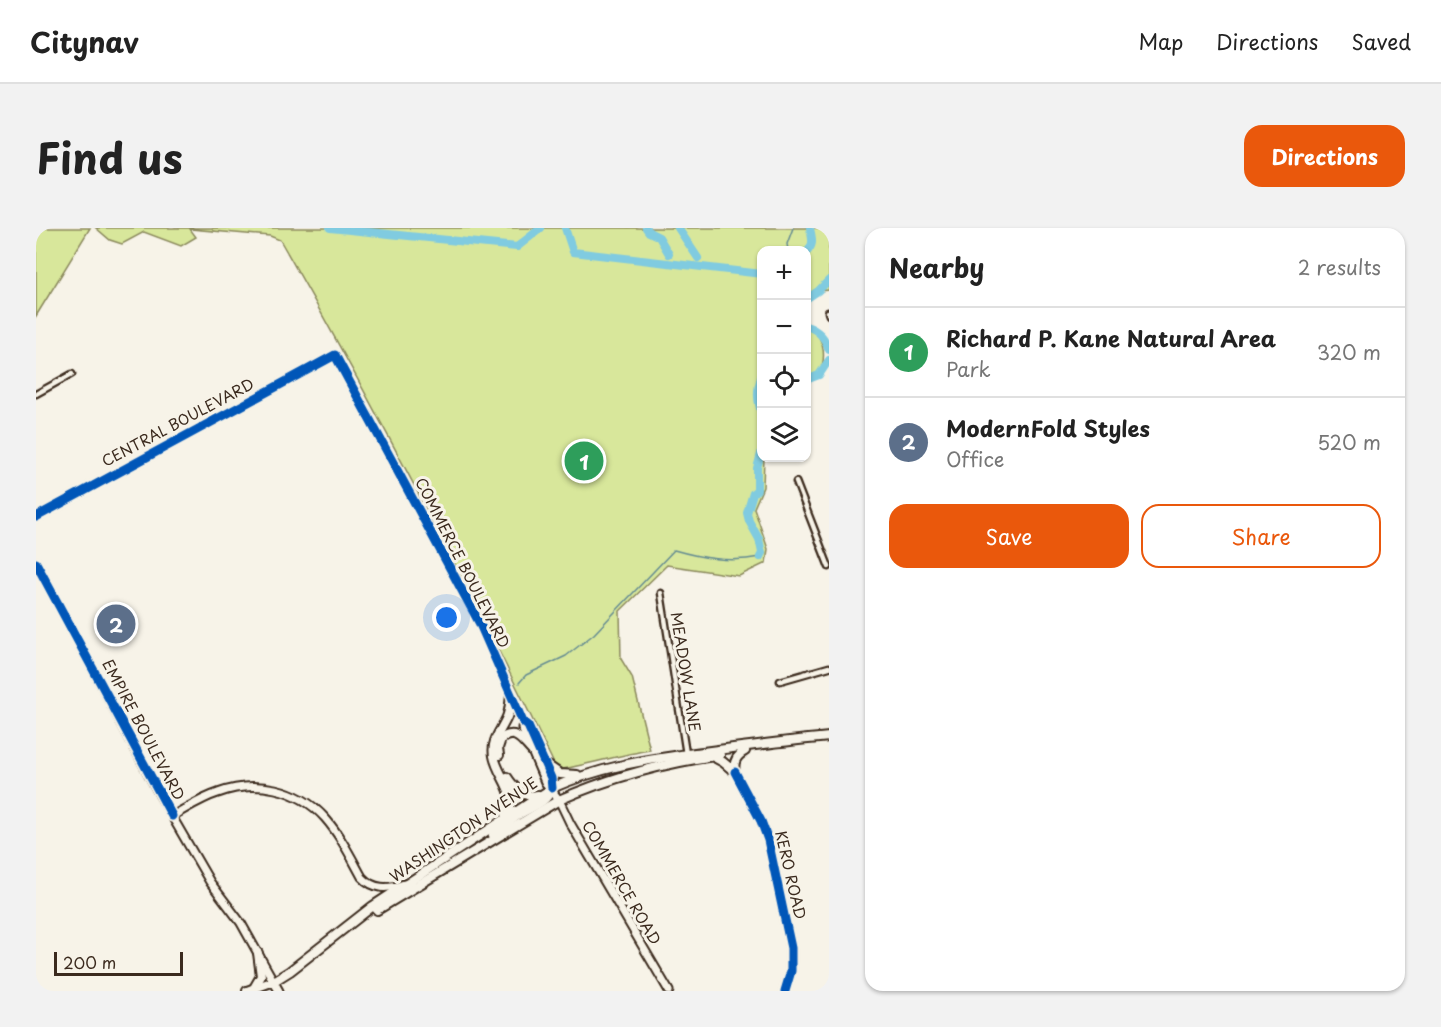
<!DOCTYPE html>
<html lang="en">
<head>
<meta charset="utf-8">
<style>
  body { margin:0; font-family:"Playpen Sans",sans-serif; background:#f2f2f2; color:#222 }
  .controls { position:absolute; right:18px; top:18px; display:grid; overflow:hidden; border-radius:12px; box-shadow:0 2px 4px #0004 }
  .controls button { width:54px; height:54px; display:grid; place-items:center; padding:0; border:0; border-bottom:2px solid #e0e0e0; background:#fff; color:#222; font:30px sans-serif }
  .scale { position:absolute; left:18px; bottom:15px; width:129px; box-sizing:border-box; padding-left:6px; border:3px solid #3b2a1e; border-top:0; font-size:16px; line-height:21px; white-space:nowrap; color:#3b2a1e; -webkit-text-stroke:4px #f7f3e8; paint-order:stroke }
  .you { position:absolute; left:411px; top:390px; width:21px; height:21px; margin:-15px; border:4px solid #fff; border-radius:50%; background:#1a73e8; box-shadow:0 0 0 9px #1a73e833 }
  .badge { display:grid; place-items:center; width:39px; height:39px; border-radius:50%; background:#ea580c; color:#fff; font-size:20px; font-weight:700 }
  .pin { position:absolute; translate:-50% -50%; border:3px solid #fff; box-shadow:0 2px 6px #0006 }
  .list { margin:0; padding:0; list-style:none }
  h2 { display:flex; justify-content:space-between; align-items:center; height:78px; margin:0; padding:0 24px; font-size:26px }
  h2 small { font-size:20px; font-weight:400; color:#767676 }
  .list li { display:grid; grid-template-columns:39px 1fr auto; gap:18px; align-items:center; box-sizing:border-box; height:90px; padding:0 24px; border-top:2px solid #e0e0e0 }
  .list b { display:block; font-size:22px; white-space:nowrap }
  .list p { margin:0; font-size:20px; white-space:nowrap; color:#767676 }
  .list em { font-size:20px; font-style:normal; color:#767676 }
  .actions { display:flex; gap:12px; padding:18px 24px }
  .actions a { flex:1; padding:14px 0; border:2px solid #ea580c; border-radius:18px; text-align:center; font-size:21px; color:#ea580c }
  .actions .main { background:#ea580c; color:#fff }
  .icon { flex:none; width:33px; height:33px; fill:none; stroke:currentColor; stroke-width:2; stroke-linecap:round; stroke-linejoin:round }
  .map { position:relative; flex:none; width:793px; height:763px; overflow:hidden; border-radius:18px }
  header { display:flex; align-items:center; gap:36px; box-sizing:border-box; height:84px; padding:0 30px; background:#fff; border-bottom:2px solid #e0e0e0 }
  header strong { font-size:28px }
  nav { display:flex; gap:33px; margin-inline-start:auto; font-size:21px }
  .intro { display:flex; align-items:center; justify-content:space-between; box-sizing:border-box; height:144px; padding:0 36px }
  h1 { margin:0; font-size:42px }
  .button { padding:15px 27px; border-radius:18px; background:#ea580c; color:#fff; font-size:21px; font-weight:700 }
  main { display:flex; gap:36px; padding:0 36px }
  aside { flex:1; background:#fff; border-radius:18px; box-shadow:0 2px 4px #0004 }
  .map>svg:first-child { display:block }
  .green { fill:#d8e79b; stroke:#8a885c; stroke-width:1.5 }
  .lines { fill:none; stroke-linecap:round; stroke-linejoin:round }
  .stream { stroke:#648b92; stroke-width:1.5 }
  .river { stroke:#80cbe0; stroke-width:8 }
  .street-casing { stroke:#3b2a1e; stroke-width:9 }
  .secondary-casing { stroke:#3b2a1e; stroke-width:11 }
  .primary-casing { stroke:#3b2a1e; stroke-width:12 }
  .street { stroke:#f7f3e8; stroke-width:4.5 }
  .secondary { stroke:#f7f3e8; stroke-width:7 }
  .primary { stroke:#f7f3e8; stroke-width:8 }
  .cycleway-casing { stroke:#f7f3e8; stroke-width:13 }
  .cycleway { stroke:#0057b8; stroke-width:9 }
  .labels { text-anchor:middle; stroke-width:6; stroke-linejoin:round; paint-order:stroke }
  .street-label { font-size:15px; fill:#3b2a1e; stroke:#f7f3e8 }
</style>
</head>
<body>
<header>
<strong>Citynav</strong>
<nav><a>Map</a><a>Directions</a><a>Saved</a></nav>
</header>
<div class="intro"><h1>Find us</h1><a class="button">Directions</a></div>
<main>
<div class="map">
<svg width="793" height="763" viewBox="0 0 793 763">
  <rect width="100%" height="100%" fill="#f7f3e8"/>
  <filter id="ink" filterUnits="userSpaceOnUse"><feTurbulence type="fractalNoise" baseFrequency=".0167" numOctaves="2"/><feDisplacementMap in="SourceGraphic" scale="12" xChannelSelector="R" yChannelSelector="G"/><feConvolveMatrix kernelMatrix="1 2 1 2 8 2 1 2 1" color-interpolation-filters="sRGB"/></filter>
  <g filter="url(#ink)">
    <g class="green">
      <polygon points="0,0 54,0 0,88"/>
      <path d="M60,0H793V62L782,63L771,71L770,22H726V147C718,167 724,171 725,190C726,203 725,216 726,230H728L727,259L718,280L732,321L730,335L703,348L631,337L584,383L585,431L596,449L614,522C582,527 552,537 521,542C435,363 343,185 244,12L234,8L154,1L160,9L145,18L108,4L86,16L74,12Z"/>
      <path d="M771,98C793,107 793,149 771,152Z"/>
    </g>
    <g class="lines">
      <g class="stream">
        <polyline points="752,22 751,16 757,0"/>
        <path d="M483,455L490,447L530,428L558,406L638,322C666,330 694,335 724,329"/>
      </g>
      <g class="river">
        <polyline points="294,0 481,19 505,0"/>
        <polyline points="529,0 537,24 726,46"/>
        <polyline points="610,0 613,4 623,9 633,26"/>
        <polyline points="642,0 662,30"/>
        <path d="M770,25C779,16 776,11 774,0"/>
        <polyline points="770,71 782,63 793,52"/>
        <path d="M770,98C783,102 789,110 793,122"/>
        <path d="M726,147C720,162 721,172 726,187"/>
        <polyline points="770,152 783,147 793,132"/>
        <polyline points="724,329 726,325 723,311 713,293 711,285 717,265 721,262 721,240 726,222"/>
      </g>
      <g class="street-casing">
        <g id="street">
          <polyline points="792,84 793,87"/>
          <polyline points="0,166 36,146"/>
          <polyline points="760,254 793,339"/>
          <polyline points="625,365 650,526"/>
          <polyline points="744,453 793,439"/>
          <polyline points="699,544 725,593 732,612 755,720 755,743 749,763"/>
        </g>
      </g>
      <g class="secondary-casing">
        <g id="secondary">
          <polyline points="0,289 299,127 443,394 487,494 492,498 515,550 516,560"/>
          <polyline points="0,335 123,566 174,654 205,695 243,763"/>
          <polyline points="487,494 486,500 509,554 523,572 534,595 633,763"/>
          <path d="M136,588C151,580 166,570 182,565C219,551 262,560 289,590C304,607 315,629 326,649C338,662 352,661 368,656"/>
        </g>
      </g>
      <g class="primary-casing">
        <g id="primary">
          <path d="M463,527L462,520L465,511C480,500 486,513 496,523"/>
          <polyline points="676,528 687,534 699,544"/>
          <polyline points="508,535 524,546 541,547"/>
          <path d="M699,544C697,534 700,528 709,523"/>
          <path d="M471,549C478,560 488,570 502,567"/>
          <path d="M470,588C485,567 462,550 458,528C455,512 465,503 471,489C474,482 474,474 475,467"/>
          <path d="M457,607C465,600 473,594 481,588C492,580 511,575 516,561"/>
          <path d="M341,682L523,572C575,549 628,535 684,527"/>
          <polyline points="218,760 225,748 222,725"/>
          <path d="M211,763L238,753L254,743L337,678L516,560C564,539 608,532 659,525C704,519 748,513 793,509"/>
        </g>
      </g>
      <use href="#street" class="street"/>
      <use href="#secondary" class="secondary"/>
      <use href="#primary" class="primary"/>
      <g class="cycleway-casing">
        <g id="cycleway">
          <polyline points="0,289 299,127 443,394 487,494 492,498 515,550 516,560"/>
          <polyline points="0,335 136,588"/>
          <polyline points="699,544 725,593 732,612 755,720 755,743 749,763"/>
        </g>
      </g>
      <use href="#cycleway" class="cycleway"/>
    </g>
  </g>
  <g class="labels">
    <g class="street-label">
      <text transform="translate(142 195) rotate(-28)" y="5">CENTRAL BOULEVARD</text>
      <text transform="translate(426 335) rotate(63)" y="5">COMMERCE BOULEVARD</text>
      <text transform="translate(649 444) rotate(81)" y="5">MEADOW LANE</text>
      <text transform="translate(107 502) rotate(62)" y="5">EMPIRE BOULEVARD</text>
      <text transform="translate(428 602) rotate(-34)" y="5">WASHINGTON AVENUE</text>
      <text transform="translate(754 647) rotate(77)" y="5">KERO ROAD</text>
      <text transform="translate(585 655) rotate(60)" y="5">COMMERCE ROAD</text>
    </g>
  </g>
</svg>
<div class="controls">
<button>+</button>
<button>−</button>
<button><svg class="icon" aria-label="locate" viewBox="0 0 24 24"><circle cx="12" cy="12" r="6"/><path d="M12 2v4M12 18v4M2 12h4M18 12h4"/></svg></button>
<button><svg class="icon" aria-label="layers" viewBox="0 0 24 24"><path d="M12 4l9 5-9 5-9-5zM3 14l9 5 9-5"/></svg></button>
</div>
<div class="scale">200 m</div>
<div class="you"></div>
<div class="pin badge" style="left:548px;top:233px;background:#2e9e5b">1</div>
<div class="pin badge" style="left:80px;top:396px;background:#5c6f8a">2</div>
</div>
<aside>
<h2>Nearby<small>2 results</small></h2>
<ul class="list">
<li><span class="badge" style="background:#2e9e5b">1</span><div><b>Richard P. Kane Natural Area</b><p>Park</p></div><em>320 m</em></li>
<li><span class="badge" style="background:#5c6f8a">2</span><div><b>ModernFold Styles</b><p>Office</p></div><em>520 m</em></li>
</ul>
<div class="actions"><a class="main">Save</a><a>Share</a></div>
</aside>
</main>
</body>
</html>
